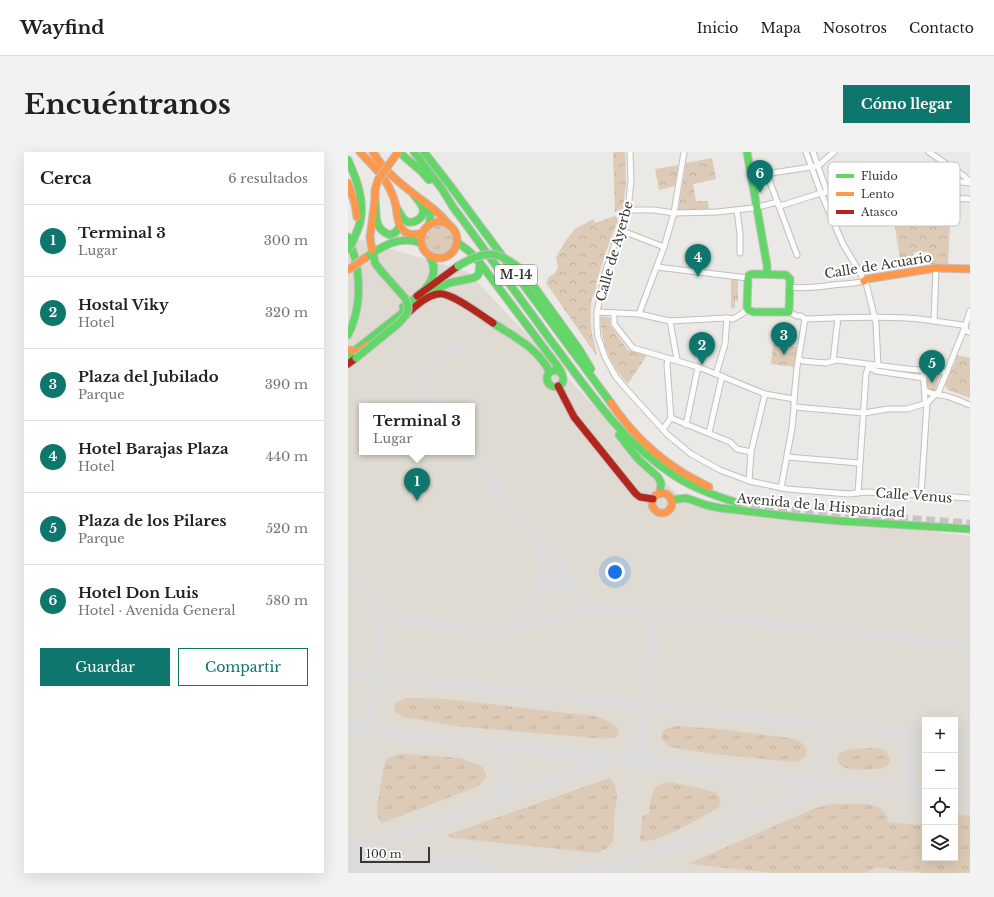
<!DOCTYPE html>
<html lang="es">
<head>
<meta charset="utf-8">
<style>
  body { margin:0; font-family:"Libre Baskerville",serif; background:#f2f2f2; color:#202124 }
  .controls { position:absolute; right:12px; bottom:12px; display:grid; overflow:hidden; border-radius:0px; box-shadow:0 4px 16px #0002 }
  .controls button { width:36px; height:36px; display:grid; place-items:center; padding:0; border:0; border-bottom:1px solid #e0e0e0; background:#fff; color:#202124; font:20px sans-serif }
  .scale { position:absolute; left:12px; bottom:10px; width:70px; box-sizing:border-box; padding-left:4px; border:2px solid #393735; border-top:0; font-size:11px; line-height:14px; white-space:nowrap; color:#393735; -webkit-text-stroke:3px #fff; paint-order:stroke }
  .you { position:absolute; left:267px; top:420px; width:14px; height:14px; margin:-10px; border:3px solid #fff; border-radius:50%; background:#1a73e8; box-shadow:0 0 0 6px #1a73e833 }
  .badge { display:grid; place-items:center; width:26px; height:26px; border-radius:50%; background:#0f766e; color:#fff; font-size:13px; font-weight:700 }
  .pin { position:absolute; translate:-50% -33px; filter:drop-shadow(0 1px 2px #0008) }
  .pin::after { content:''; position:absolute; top:21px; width:14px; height:12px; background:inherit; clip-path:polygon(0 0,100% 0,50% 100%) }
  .popup { position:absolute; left:11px; top:251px; width:116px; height:52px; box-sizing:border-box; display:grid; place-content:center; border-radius:0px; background:#fff; filter:drop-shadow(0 1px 3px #0005); font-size:13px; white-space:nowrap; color:#757577 }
  .popup b { font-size:15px; color:#202124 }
  .popup::after { content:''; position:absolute; left:50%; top:100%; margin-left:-8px; border:8px solid transparent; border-top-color:#fff }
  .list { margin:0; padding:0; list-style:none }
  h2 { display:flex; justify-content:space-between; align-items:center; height:52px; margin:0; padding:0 16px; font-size:17px }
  h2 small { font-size:13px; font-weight:400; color:#757577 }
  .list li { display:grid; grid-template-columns:26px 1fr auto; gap:12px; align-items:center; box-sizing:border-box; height:72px; padding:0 16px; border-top:1px solid #e0e0e0 }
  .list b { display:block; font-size:15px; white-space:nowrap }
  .list p { margin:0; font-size:13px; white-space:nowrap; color:#757577 }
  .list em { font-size:13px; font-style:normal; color:#757577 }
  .actions { display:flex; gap:8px; padding:12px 16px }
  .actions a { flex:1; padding:9px 0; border:1px solid #0f766e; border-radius:0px; text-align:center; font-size:14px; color:#0f766e }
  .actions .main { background:#0f766e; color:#fff }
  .icon { flex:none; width:22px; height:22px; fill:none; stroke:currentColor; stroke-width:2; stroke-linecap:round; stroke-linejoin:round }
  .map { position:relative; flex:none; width:622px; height:721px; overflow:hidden; border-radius:0px }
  header { display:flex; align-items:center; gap:24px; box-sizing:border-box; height:56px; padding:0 20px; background:#fff; border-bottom:1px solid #e0e0e0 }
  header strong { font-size:19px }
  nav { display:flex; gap:22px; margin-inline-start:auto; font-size:14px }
  .intro { display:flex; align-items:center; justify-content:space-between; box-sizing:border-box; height:96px; padding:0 24px }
  h1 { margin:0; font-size:28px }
  .button { padding:10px 18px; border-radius:0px; background:#0f766e; color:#fff; font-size:14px; font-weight:700 }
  main { display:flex; gap:24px; padding:0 24px }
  aside { flex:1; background:#fff; border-radius:0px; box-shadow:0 4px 16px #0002 }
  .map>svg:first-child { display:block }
  .built { fill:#dfdbd3; fill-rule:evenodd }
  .grass { fill:url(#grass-tufts) }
  .park { fill:url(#park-crowns) }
  .pitch { fill:#ddcbb7 }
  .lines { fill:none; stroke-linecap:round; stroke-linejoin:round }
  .taxiway { stroke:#dcdbd9; stroke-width:13 }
  .runway { stroke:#dcdbd9; stroke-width:32 }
  .highway-tunnel { stroke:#c7c5c3; stroke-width:9; stroke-dasharray:9 4.5; stroke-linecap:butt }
  .street-casing { stroke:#c2c0be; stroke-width:7 }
  .fast-casing { stroke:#c2c0be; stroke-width:9 }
  .slow-casing { stroke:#c2c0be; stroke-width:9 }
  .jam-casing { stroke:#c2c0be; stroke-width:9 }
  .street { stroke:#fcfcfb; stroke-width:5 }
  .fast { stroke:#63d668; stroke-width:7 }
  .slow { stroke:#ff974d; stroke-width:7 }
  .jam { stroke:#b3261e; stroke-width:7 }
  .fast-bridge-casing { stroke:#c2c0be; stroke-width:9; stroke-linecap:butt }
  .slow-bridge-casing { stroke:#c2c0be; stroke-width:9; stroke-linecap:butt }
  .fast-bridge { stroke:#63d668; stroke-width:7 }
  .slow-bridge { stroke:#ff974d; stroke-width:7 }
  .labels { text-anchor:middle; stroke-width:4; stroke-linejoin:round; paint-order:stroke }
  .shield { fill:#fff; stroke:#747372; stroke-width:1 }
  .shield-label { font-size:12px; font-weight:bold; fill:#393735 }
  .street-label { font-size:13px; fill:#393735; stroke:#fff }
  .key { fill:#fff; stroke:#c4c3c2; stroke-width:1 }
  .key-label { font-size:11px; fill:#393735 }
</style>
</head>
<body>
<header>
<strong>Wayfind</strong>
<nav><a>Inicio</a><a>Mapa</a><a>Nosotros</a><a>Contacto</a></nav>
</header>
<div class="intro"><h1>Encuéntranos</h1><a class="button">Cómo llegar</a></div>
<main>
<aside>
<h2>Cerca<small>6 resultados</small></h2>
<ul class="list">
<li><span class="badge">1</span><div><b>Terminal 3</b><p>Lugar</p></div><em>300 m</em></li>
<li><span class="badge">2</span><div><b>Hostal Viky</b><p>Hotel</p></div><em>320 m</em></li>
<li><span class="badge">3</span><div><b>Plaza del Jubilado</b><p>Parque</p></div><em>390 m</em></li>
<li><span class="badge">4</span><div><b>Hotel Barajas Plaza</b><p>Hotel</p></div><em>440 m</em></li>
<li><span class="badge">5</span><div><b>Plaza de los Pilares</b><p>Parque</p></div><em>520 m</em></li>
<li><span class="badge">6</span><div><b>Hotel Don Luis</b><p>Hotel · Avenida General</p></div><em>580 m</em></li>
</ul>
<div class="actions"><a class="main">Guardar</a><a>Compartir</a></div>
</aside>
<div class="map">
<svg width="622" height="721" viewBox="0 0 622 721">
  <defs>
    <pattern id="grass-tufts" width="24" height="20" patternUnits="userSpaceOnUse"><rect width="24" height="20" fill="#ddcbb7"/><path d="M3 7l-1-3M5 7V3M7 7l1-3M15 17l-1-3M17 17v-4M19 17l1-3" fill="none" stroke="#beaf9e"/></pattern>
    <pattern id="park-crowns" width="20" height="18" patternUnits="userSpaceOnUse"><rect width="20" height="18" fill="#ddcbb7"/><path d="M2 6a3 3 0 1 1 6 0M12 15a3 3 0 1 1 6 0" fill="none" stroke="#beaf9e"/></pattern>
  </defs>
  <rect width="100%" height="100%" fill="#ebe9e6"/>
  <path class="built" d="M0,84L120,120L336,350L622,384V721H0ZM14,254H124V300H14ZM577,568H607V706H577Z"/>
  <g class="grass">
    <circle cx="91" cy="88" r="15"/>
    <polygon points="383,127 390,127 390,149 387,149 387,156 383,156"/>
    <path d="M59,546L97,547L247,564L260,569L269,574L271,581L268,585L259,587L107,574L56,565C50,562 47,561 46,554L50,549Z"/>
    <path d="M329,574L372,577L442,586C450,588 454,590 459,597L458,604L452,609L445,610L365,602L322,595C316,590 313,587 314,580L320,576Z"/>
    <path d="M504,597C513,597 523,595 532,597C539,598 545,606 540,613C537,617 530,617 526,617C517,618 506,618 498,616C491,614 485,606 493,601C496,599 500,598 504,597Z"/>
    <polygon points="56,602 112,606 133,614 137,619 138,625 131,634 34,671 30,666 29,655 36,613 40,606 47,603"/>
    <polygon points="262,626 267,633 269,645 266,667 266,679 265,689 259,696 250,701 104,686 99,683"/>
    <path d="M323,630L367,640L371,644L373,651L370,656C350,667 317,687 294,690L292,687L295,662L301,663C304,644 301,632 323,630Z"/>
    <polygon points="484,652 520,652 532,656 540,665 539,670 572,673 577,665 577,706 607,706 607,662 622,664 622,721 573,721 572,720 551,719 529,715 518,721 426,721 341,712 353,706 468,656"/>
  </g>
  <g class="park">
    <polygon points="265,0 277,0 278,31 275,57 267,60"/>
    <polygon points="364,6 368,27 345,32 348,49 360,49 361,59 330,60 338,11"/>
    <polygon points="331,13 327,34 311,38 307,17"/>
    <polygon points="548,48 603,50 600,112 582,112 581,100 566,100 565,112 553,114 543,49"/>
    <path d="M267,64L268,65L270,68L257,102L248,132C249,138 247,140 245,144C243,147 243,153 243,157C241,173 245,187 249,202L248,203L198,131L201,125L207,121L210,115L208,105L218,88L227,77L245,67L247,71Z"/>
    <path d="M255,164L262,166V173L280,198L299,203L280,232C261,211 255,193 252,167Z"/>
    <polygon points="425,192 450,195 447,215 423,212"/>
    <polygon points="609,203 622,206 622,246 600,238 597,233 608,208 607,208"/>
    <polygon points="579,222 591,222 592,224 587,238 585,239 579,237"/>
  </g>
  <path class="pitch" d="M581,55H586C592,60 590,65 584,69C580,68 576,66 572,66C567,67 561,72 556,69C551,65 553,57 559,56C561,56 563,57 565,57C571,59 576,57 581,55Z"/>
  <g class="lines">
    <g class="taxiway">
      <polyline points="85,254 75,241 74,232 75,225 81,219 111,195"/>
      <polyline points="121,300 230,440 243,452 255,458"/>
      <path d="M0,416L6,422L23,446L28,456L31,468L32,483L24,557C20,568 12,575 0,578"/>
      <path d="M190,443C198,431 214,427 226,436"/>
      <polyline points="27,453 35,460 43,465 56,469 141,479 164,477 226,461 245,459 324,462 359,465 622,494"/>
      <path d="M158,474C189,458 204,427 191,393"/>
      <polyline points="0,521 577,584"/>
      <polyline points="0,578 577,641"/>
      <path d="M293,584C295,597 302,607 315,612"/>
      <polyline points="607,587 622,589"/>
      <path d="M137,594C161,606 165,635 142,650"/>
      <path d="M266,606C279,604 288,596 293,584L304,479C307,470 312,465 322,463"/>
      <polyline points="559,639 565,583"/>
      <polyline points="607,645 622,646"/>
      <path d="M383,675L468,638C471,634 471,629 472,623C474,604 472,580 495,576"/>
      <polyline points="0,693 12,692 55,683 263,608"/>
      <polyline points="125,720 127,721"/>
      <path d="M221,721C241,720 261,717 280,712C311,702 343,690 374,679C392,671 402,648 389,631C385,625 379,622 373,619"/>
    </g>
    <polyline class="runway" points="0,707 130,721"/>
    <polyline class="highway-tunnel" points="390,351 432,358 622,372"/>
    <g class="street-casing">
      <g id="street">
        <polyline points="282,0 283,28 280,58 264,100 257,121 249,160 249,176 250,185 257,205 268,225 280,239 320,283 343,302 372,318 401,329 439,337 501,342 518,340 622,346"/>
        <polyline points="458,0 473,41 495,92 518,131 528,171 530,214"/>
        <polyline points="465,0 479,40"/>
        <polyline points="581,0 616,24 622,30"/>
        <polyline points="419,22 449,103"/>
        <polyline points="404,24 470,14 486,0"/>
        <polyline points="432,54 473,41 488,40 546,30 613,30 622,31"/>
        <polyline points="280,58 306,58 326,61 369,60 405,56 430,50"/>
        <polyline points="389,58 392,82 392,101"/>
        <polyline points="482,61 547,44 622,47"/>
        <polyline points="272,78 316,95"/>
        <polyline points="309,115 400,126"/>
        <path d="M442,135C456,137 471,135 485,133C495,132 507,132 516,129"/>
        <polyline points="249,160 291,162 322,169 379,166 385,167 400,158"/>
        <path d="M441,160L449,164H453L457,167C491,166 525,164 559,166C578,167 596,171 614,173L617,175L618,179L622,180"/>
        <polyline points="266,161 266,172 285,196 350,215 368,222 417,242 446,247"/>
        <polyline points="291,162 316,95 326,61 336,0"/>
        <polyline points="322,169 329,208"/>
        <polyline points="586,169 588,116"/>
        <polyline points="320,206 319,213 323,266"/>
        <polyline points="451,207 455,209 478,211 488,208 559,217 599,220"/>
        <polyline points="485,209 490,166"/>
        <polyline points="521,213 524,217 528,219 576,226"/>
        <polyline points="368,222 377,192 379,166"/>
        <path d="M577,238C582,243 591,242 598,244C606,246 614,250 622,253"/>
        <polyline points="446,255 516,261 540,257 559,257 579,251 591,239 617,175 622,159"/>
        <polyline points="323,266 382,290 389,297 403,300"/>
        <polyline points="338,273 350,215"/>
        <polyline points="315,277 323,266"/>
        <polyline points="361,281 374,224"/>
        <polyline points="439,305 511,311"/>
        <polyline points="401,329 403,300 417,242"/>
        <polyline points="433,336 444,276 446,255 446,247 449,215 457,167"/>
        <polyline points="510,341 518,222 521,213"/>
        <polyline points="573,343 579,251 577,248 575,218"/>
      </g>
    </g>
    <g class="fast-casing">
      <g id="fast">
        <polyline points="51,0 73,19 81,28"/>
        <path d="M66,0L94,37L105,55L117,71C145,110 173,147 201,186C238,235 272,288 324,322C344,336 367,344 390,351"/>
        <polyline points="76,0 101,32 263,251"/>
        <polyline points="399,0 419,113 419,122"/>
        <path d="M0,8C9,28 17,49 12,71C10,78 7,84 4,91"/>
        <path d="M27,48C29,63 25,77 42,83L48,80L52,74"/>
        <path d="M78,53C83,60 83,65 81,73"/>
        <path d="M50,58C52,62 54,66 58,69C65,73 77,66 75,57C74,52 69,47 66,43"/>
        <path d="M0,85C2,92 5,99 7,106C13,131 12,160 0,183"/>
        <path d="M109,90L122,100L132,111L211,216C225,239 198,239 199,226C199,220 204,219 208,218L213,221"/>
        <polyline points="26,105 27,111 34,120"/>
        <path d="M17,106C35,94 51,83 73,91"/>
        <polyline points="175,119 231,197 243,217"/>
        <polygon points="404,122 438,123 442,127 441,160 406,160 400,158 399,155 400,126 401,123"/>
        <polyline points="77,143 101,131 125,126 129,124 131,121 132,111"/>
        <path d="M55,155C71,144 95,127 82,105"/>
        <path d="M145,171C168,186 188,195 202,220"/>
        <polyline points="0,205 6,199 58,158"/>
        <polyline points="271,283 290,307 310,325 313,331 312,342"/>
        <polyline points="323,348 338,346 358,353 372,356 448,365 493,369 622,377"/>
      </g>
    </g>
    <g class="slow-casing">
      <g id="slow">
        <path d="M12,0C24,13 38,25 44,42C46,46 47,50 48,54C49,62 49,70 54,77C60,84 66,83 74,81"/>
        <path d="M25,0C36,19 54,33 71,46C82,54 93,62 101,73"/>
        <polyline points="0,31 7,52 9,65"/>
        <circle cx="91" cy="88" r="18"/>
        <polyline points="24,98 22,85 27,48 27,38 30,28"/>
        <polyline points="516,129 519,127 588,116 622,117"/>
        <polyline points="0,198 11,199 19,193"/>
        <path d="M263,251C280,276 301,298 326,315C337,323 349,329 361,335"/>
        <circle cx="314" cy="351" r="10"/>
      </g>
    </g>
    <g class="jam-casing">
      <g id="jam">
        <polyline points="69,144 110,114"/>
        <path d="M56,164C66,156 77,144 90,142C102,139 134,164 145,171"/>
        <polyline points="0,212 8,206"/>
        <polyline points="210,234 226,265 288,342 292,345 305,347"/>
      </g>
    </g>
    <use href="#street" class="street"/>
    <use href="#fast" class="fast"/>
    <use href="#slow" class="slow"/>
    <use href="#jam" class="jam"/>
    <g class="fast-bridge-casing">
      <g id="fast-bridge">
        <polyline points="0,97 4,91"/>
        <path d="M110,114C138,97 150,98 175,119"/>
        <polyline points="8,206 50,172 58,163 60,158 60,154 57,146 34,120"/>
      </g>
    </g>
    <g class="slow-bridge-casing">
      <g id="slow-bridge">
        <polyline points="30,28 50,0"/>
        <polyline points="0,118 17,106"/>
      </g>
    </g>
    <use href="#fast-bridge" class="fast-bridge"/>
    <use href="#slow-bridge" class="slow-bridge"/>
  </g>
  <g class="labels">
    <rect class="shield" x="147" y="113" width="42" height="20" rx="3"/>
    <g class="shield-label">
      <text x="168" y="127">M-14</text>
    </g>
    <g class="street-label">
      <text transform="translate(266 99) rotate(-74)" y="5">Calle de Ayerbe</text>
      <text transform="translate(530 113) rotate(-9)" y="5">Calle de Acuario</text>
      <text transform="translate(566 343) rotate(4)" y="5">Calle Venus</text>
      <text transform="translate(473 353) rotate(5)" y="5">Avenida de la Hispanidad</text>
    </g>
  </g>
  <rect x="480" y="10" width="132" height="64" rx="6" class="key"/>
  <rect x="488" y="22" width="18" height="4" fill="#63d668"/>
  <rect x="488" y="40" width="18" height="4" fill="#ff974d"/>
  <rect x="488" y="58" width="18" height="4" fill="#b3261e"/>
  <g class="key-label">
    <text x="513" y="28">Fluido</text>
    <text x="513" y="46">Lento</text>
    <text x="513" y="64">Atasco</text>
  </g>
</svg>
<div class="controls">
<button>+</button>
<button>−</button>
<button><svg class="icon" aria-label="locate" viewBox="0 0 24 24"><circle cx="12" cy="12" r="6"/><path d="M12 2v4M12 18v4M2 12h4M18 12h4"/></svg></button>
<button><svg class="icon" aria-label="layers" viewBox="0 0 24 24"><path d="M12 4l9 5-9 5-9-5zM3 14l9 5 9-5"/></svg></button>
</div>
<div class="scale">100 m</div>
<div class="you"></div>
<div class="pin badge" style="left:69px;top:349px">1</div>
<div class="popup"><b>Terminal 3</b>Lugar</div>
<div class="pin badge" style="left:354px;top:213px">2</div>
<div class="pin badge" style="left:436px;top:203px">3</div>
<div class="pin badge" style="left:350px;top:125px">4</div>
<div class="pin badge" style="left:584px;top:231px">5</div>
<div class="pin badge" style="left:412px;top:41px">6</div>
</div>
</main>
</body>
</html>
